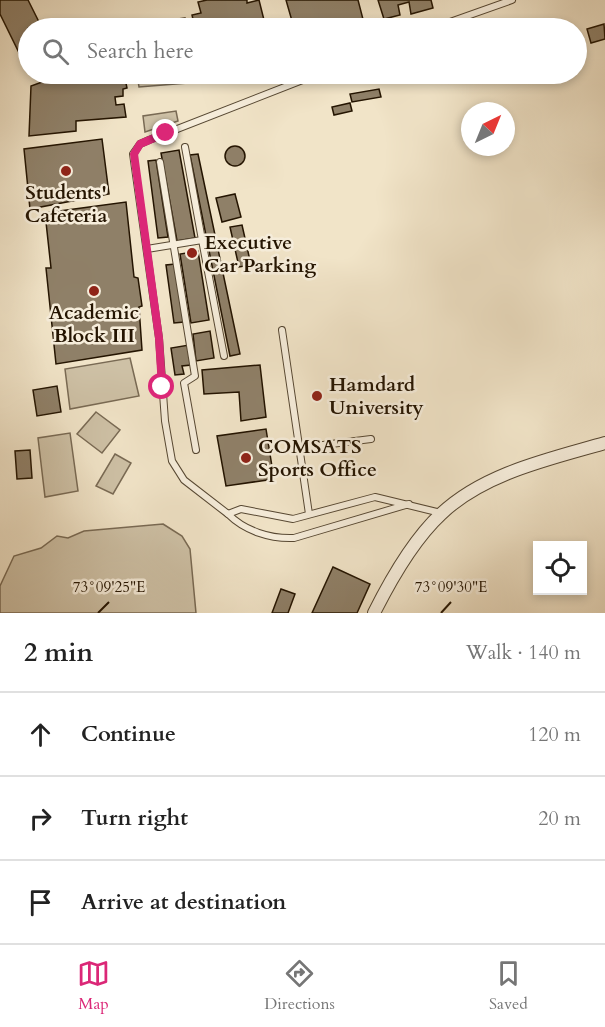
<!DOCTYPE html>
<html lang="en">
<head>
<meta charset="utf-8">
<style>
  body { margin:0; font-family:Cardo,serif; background:#f2f2f2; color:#222 }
  .controls { position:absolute; right:18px; bottom:18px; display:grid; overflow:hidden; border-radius:0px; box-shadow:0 3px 9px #0003 }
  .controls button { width:54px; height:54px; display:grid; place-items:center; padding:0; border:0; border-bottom:2px solid #e0e0e0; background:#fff; color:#222; font:30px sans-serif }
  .compass { position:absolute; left:461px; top:102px; width:54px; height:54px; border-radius:50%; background:#fff; box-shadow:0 3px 9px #0003; rotate:43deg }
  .stop { position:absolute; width:18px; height:18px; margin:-14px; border:4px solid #db2777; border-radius:50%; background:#fff }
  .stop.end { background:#db2777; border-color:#fff; box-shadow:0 2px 6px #0008 }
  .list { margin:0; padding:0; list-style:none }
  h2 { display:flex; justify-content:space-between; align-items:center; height:78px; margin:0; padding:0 24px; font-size:26px }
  h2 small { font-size:20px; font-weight:400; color:#767676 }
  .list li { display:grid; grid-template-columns:39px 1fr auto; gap:18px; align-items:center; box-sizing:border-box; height:84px; padding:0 24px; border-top:2px solid #e0e0e0 }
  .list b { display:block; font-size:22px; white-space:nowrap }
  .list em { font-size:20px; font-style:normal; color:#767676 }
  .icon { flex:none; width:33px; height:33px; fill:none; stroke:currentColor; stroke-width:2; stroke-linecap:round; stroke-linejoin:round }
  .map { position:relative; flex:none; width:605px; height:613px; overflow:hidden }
  .search { position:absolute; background:#fff; box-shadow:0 3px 9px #0003; left:18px; right:18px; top:18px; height:66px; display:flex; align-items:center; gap:15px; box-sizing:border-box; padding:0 21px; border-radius:33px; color:#767676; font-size:22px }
  .sheet { height:330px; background:#fff }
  nav { display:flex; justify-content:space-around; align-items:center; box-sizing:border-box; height:84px; border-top:2px solid #e0e0e0; background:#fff; font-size:16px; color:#767676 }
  nav a { display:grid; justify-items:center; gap:3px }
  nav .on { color:#db2777 }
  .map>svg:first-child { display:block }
  .green { fill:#cec1a6; stroke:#796a54; stroke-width:1.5 }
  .building { fill:#8f8068; stroke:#241401; stroke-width:1.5 }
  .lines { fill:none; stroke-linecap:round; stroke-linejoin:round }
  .service-casing { stroke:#574833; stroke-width:8 }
  .minor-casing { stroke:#574833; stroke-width:14 }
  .service { stroke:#f6eddb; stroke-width:6 }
  .minor { stroke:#f6eddb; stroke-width:12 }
  .route { stroke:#db2777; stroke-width:8 }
  .ticks { fill:none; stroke:#241401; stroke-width:2 }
  .poi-dot { fill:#8f2418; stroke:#f6eddb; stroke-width:2 }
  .labels { text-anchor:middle; stroke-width:5; stroke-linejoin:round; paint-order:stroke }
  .poi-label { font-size:20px; font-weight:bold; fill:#241401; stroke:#f6eddb; text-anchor:start }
  .ticks-label { font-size:15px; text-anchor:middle; fill:#241401; stroke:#f6eddb; stroke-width:5; stroke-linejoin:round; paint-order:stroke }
</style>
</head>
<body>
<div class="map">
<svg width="605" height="613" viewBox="0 0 605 613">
  <rect width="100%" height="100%" fill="#f1e4c8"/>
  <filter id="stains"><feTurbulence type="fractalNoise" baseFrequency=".00333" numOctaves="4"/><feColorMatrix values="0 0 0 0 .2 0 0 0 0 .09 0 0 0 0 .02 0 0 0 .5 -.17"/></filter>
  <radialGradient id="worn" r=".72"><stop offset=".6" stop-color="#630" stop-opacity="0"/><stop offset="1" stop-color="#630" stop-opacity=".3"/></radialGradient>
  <g class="green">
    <polygon points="137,74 181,74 187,83 139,87"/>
    <polygon points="176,111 178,121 145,132 143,116"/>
    <polygon points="130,358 139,396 70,409 65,369"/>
    <polygon points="96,412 120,430 102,453 77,434"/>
    <polygon points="70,433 78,491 45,497 38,438"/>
    <polygon points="115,454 131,463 113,494 96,486"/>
    <polygon points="163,524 182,536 190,549 196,613 0,613 0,586 14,556 41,548 57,536 68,538 84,531"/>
  </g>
  <g class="building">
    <polygon points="0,0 28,0 42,28 28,28 28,71 0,14"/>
    <polygon points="207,0 247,0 247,3 259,0 266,28 195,28 192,15 201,13 198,2"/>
    <polygon points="286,0 358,0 365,27 294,28"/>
    <polygon points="378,0 431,0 433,8 411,14 409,2 398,5 400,15 384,19"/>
    <polygon points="185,18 187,28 171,28 170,20"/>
    <polygon points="604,24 605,39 591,43 587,29"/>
    <polygon points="64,74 124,74 127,88 123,89 123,96 115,97 116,105 124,104 126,117 76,121 76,131 29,136 31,86"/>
    <polygon points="379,89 381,97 352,102 350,94"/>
    <polygon points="350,103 352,111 334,115 332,107"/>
    <polygon points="102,139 109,194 30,209 24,149"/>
    <circle cx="235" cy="156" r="10"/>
    <polygon points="179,150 195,238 177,241 161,153"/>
    <polygon points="198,154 240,354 230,356 190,155"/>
    <polygon points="156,160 168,237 158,238 148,161"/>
    <polygon points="235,194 241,217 222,222 216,198"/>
    <polygon points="126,202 134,277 138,278 142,306 139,307 142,350 56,364 46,268 51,268 45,213"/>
    <polygon points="242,225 251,265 239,267 230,227"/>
    <polygon points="198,251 209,320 191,323 180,254"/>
    <polygon points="175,264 184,322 174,323 166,265"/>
    <polygon points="210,331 214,358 196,361 193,334"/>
    <polygon points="189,345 191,365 182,366 184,374 175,375 171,348"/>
    <polygon points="260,365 266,417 241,421 239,392 204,394 202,370"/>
    <polygon points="57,386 61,412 37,416 33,390"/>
    <polygon points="266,429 274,479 226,486 217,436"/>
    <polygon points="30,450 32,478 17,479 15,451"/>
    <polygon points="333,567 370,584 357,613 312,613"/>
    <polygon points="281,589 295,594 288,613 272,613"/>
  </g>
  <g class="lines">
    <g class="service-casing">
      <g id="service">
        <polyline points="433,28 512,0"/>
        <polyline points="318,74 149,140 140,144 133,154 159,338 165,421 172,461 184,480 228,514 241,509 293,519 375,497 441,513"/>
        <polyline points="185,147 202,240"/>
        <polyline points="160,162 195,376 184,383 196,450"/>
        <polyline points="147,249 202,240 224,356"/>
        <polyline points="282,330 309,514"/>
        <polyline points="299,448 371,439"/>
        <path d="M228,514C245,531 270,539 294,538L409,504"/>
      </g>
    </g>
    <g class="minor-casing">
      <path id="minor" d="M374,613C391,579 413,540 441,514C484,473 550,459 605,443"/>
    </g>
    <use href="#service" class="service"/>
    <use href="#minor" class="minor"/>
  </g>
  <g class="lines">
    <polyline class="route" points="162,387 159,338 134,154 140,144 166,133"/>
  </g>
  <path class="ticks" d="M98,613L109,602M441,613L451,602"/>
  <g class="poi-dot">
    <circle cx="66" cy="171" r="6"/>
    <circle cx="192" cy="253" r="6"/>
    <circle cx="94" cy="291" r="6"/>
    <circle cx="317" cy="396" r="6"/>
    <circle cx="246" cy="458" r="6"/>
  </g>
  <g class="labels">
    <g class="poi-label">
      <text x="66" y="199" text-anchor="middle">Students'<tspan x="66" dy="23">Cafeteria</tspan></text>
      <text x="204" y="249">Executive<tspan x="204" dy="23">Car Parking</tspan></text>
      <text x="94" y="319" text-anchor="middle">Academic<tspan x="94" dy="23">Block III</tspan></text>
      <text x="329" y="391">Hamdard<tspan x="329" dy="23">University</tspan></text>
      <text x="258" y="453">COMSATS<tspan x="258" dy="23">Sports Office</tspan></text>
    </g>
  </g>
  <g class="ticks-label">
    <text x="109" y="592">73°09'25"E</text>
    <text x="451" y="592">73°09'30"E</text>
  </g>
  <rect width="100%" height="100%" filter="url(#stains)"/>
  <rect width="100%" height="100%" fill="url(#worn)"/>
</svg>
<div class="controls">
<button><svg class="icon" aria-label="locate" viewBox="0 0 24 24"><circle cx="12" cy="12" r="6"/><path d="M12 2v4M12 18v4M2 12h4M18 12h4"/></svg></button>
</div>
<svg class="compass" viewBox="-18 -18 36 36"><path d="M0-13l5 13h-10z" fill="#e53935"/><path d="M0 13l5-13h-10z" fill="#767676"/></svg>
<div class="stop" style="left:162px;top:387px"></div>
<div class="stop end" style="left:166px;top:133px"></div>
<div class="search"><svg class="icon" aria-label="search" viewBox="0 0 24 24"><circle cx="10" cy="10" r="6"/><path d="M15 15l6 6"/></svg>Search here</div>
</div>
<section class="sheet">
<h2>2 min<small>Walk · 140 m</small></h2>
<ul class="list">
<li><svg class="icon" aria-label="ahead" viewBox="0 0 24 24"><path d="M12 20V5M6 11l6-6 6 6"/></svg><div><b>Continue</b></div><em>120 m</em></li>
<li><svg class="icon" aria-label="right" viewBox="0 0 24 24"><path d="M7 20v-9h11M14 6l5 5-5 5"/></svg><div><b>Turn right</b></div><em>20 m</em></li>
<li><svg class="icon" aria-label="arrive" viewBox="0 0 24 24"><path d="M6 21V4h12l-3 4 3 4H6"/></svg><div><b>Arrive at destination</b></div></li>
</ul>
</section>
<nav>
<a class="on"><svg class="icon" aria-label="map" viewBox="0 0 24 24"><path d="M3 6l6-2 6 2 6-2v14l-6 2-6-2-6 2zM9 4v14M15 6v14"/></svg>Map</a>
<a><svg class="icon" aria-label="directions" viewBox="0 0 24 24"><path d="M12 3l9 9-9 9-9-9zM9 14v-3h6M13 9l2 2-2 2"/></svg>Directions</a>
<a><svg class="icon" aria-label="saved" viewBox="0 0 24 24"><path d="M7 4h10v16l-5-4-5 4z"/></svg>Saved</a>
</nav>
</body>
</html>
